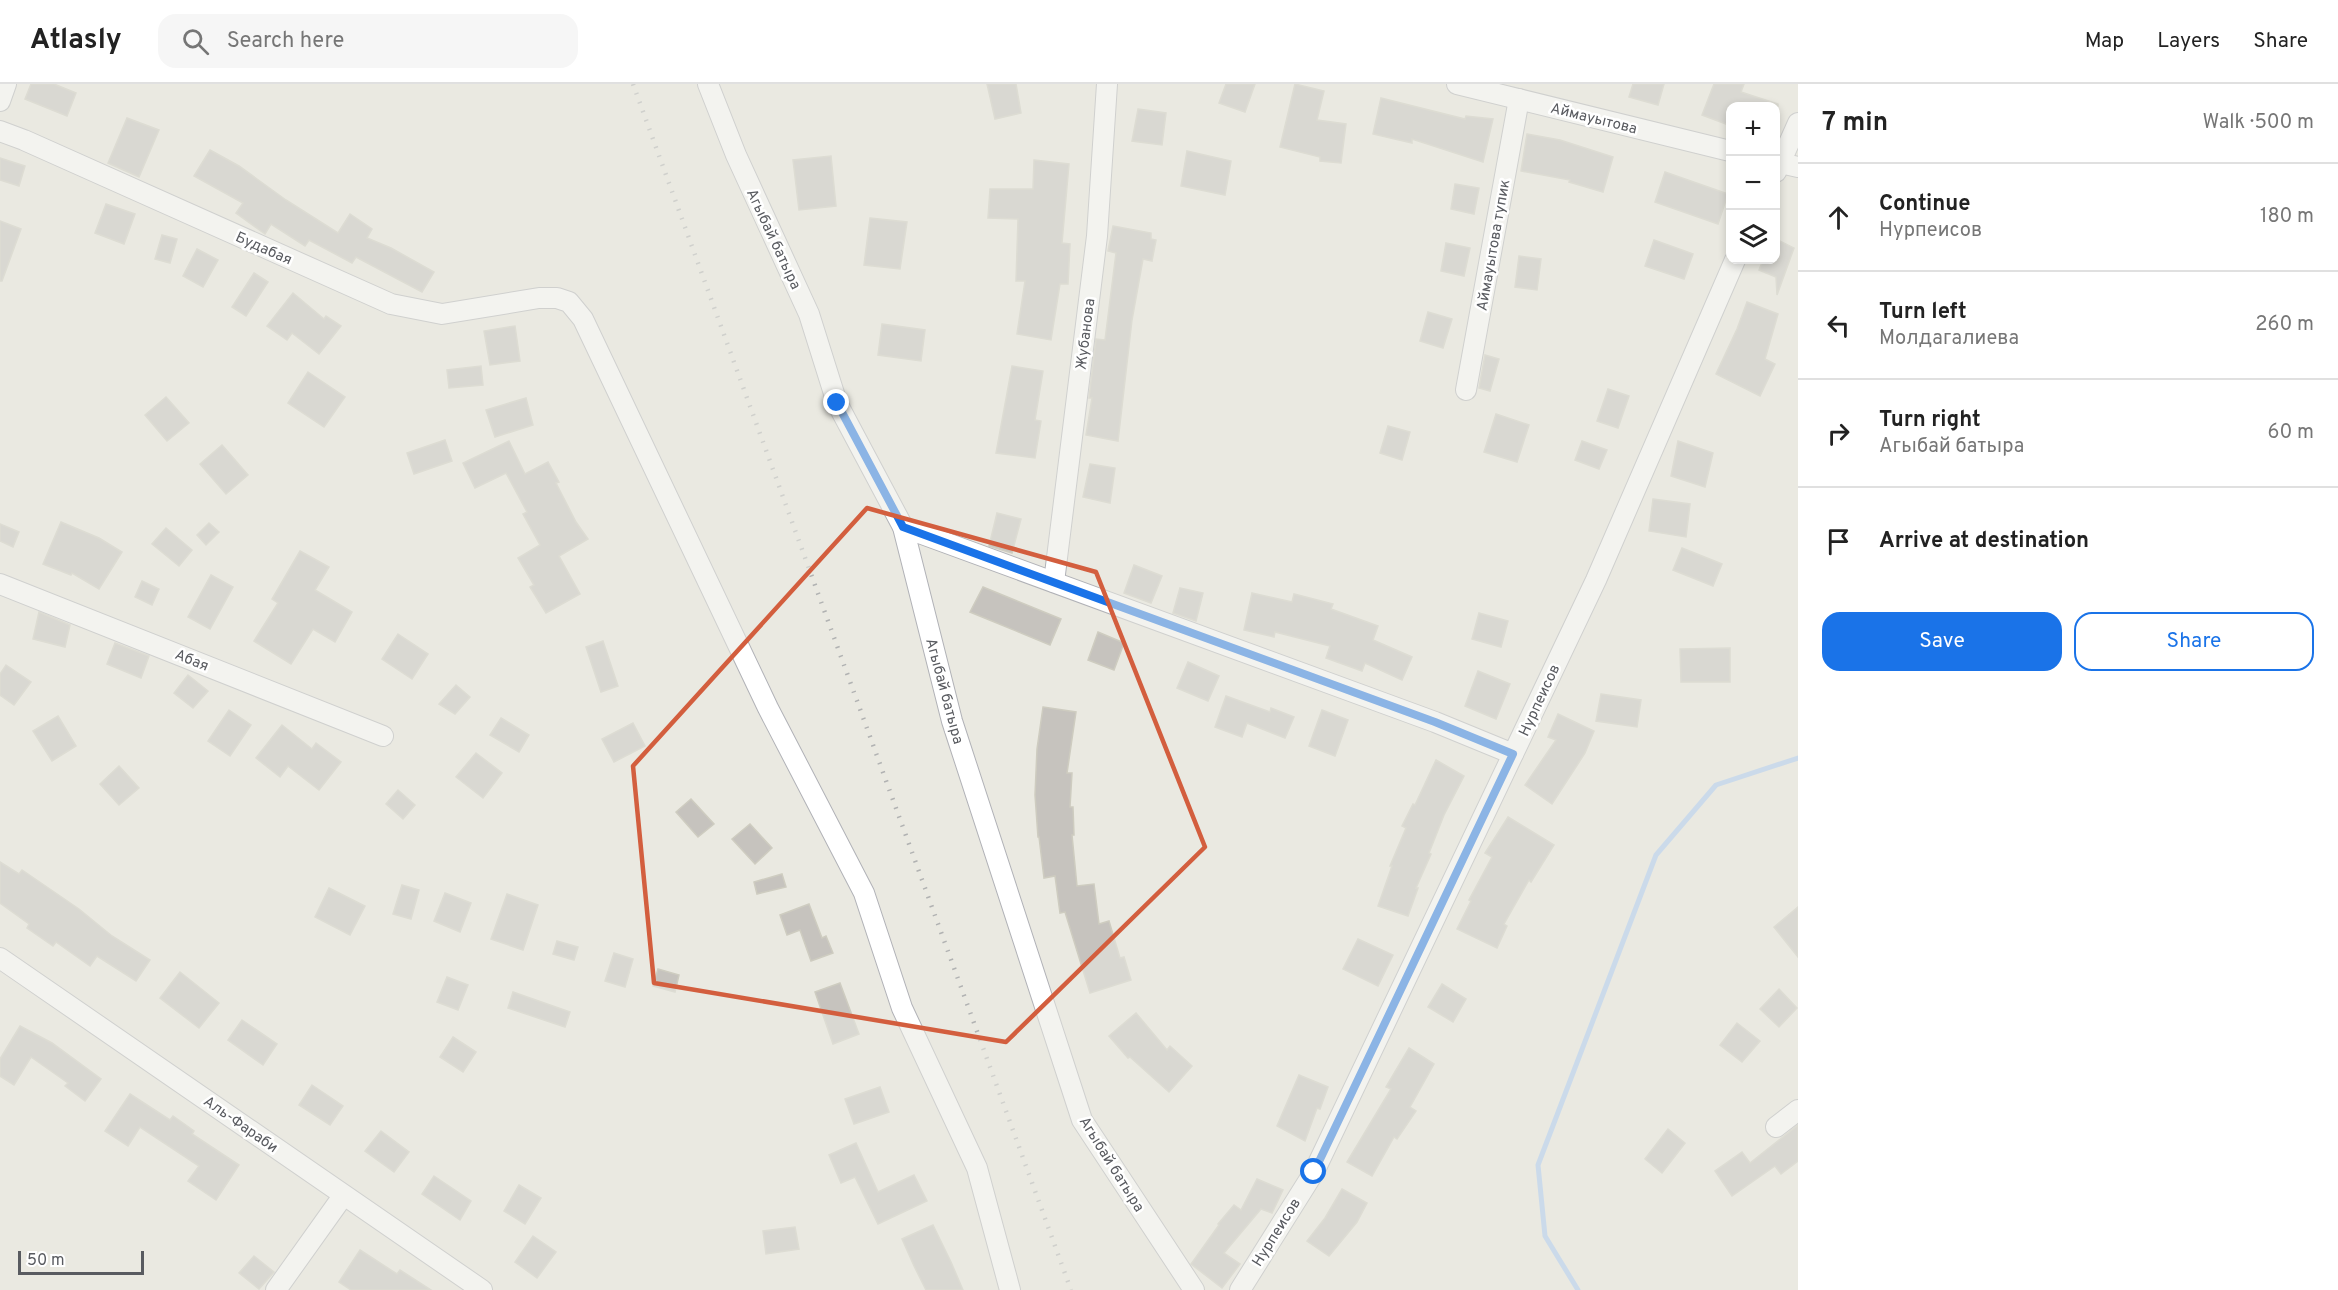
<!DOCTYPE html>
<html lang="en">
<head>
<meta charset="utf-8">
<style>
  body { margin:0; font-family:Overpass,sans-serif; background:#f6f6f6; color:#222 }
  .controls { position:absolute; right:18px; top:18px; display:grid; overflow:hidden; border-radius:12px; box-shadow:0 3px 9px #0003 }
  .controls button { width:54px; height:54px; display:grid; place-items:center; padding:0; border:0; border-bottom:2px solid #e0e0e0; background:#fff; color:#222; font:30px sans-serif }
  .scale { position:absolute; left:18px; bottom:15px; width:126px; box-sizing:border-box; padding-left:6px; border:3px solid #595b60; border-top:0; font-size:16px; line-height:21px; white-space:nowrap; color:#595b60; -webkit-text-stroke:4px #fff; paint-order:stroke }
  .stop { position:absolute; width:18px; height:18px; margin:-14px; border:4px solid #1a73e8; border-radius:50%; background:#fff }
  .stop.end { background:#1a73e8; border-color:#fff; box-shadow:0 2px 6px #0008 }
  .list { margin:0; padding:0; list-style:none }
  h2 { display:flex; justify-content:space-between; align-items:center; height:78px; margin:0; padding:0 24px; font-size:26px }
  h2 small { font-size:20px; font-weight:400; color:#767676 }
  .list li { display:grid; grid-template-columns:39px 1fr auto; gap:18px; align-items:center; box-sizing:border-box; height:108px; padding:0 24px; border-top:2px solid #e0e0e0 }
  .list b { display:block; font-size:22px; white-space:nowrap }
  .list p { margin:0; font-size:20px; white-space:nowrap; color:#767676 }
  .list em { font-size:20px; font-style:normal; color:#767676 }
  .actions { display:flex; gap:12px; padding:18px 24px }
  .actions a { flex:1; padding:14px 0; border:2px solid #1a73e8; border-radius:18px; text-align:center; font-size:21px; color:#1a73e8 }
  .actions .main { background:#1a73e8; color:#fff }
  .icon { flex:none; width:33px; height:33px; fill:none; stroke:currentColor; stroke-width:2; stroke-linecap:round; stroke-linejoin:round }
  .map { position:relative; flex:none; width:1798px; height:1206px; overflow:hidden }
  header { display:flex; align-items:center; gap:36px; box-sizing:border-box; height:84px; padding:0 30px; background:#fff; border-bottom:2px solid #e0e0e0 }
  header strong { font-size:28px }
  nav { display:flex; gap:33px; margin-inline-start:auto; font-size:21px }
  .search { width:420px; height:54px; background:#f6f6f6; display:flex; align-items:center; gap:15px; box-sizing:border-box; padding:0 21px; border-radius:18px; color:#767676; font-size:22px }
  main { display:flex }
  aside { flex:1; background:#fff }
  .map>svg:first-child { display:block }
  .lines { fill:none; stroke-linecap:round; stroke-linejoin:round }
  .stream { stroke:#a7c8f4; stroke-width:5 }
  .building { fill:#c6c3be; stroke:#ceccc0; stroke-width:1.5 }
  .minor-casing { stroke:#b1b2b7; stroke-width:22 }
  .minor { stroke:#fff; stroke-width:20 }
  .rail { stroke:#b1b2b2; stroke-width:4.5; stroke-dasharray:1.5 8; stroke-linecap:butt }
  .route { stroke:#1a73e8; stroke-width:8 }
  .marked { fill:none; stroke:#d35e3e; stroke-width:4.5; stroke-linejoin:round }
  .labels { text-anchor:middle; stroke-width:5; stroke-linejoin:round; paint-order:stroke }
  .street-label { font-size:15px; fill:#595b60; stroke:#fff }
</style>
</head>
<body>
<header>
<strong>Atlasly</strong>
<div class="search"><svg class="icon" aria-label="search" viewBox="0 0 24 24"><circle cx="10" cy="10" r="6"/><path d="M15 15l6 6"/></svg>Search here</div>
<nav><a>Map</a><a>Layers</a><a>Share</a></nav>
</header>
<main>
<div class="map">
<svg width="1798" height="1206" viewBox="0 0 1798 1206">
  <rect width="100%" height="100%" fill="#eae9e1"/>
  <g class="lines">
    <polyline class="stream" points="1578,1206 1545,1152 1538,1081 1656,771 1716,701 1798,674"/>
  </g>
  <g class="building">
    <polygon points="31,0 54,0 76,9 67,32 25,15"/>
    <polygon points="987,0 1016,0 1021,29 995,35"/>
    <polygon points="1226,0 1255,0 1245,28 1219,19"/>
    <polygon points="1295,0 1324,7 1317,36 1346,40 1341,79 1320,77 1320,73 1280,63"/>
    <polygon points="1633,0 1664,0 1658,21 1629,13"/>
    <polygon points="1714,0 1744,0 1741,8 1778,20 1778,22 1731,22 1731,42 1702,31"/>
    <polygon points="1381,14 1465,35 1466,32 1493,35 1483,78 1412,55 1412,59 1373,50"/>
    <polygon points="1138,25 1166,29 1162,61 1132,57"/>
    <polygon points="127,34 159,46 139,93 108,79"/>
    <polygon points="1527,50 1560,56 1613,73 1603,108 1569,98 1570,96 1521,87"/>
    <polygon points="210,66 239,82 286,116 338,149 350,130 372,145 367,154 391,164 434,188 422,208 356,173 352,179 309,156 305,162 271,140 265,150 236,129 243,119 194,92"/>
    <polygon points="1187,67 1231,77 1225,111 1181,102"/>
    <polygon points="831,72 836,122 799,126 793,76"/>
    <polygon points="0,74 25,82 19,102 0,96"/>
    <polygon points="1034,76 1069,80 1062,159 1070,160 1068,200 1060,200 1051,256 1017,250 1025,197 1016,197 1018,135 988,134 990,105 1033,105"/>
    <polygon points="1665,88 1728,110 1718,140 1655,118"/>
    <polygon points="1455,100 1479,104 1474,130 1451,125"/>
    <polygon points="106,120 135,130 124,160 95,149"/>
    <polygon points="870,134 907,138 900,185 864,181"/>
    <polygon points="0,137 21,145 2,197 0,197"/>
    <polygon points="1113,142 1151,149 1151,155 1156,156 1152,177 1143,175 1132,236 1118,357 1086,351 1092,314 1089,314 1096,255 1105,256 1116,169 1108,167"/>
    <polygon points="162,151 177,155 170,179 155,175"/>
    <polygon points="1776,155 1794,164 1777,211 1776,193 1759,186 1763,176 1776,176"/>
    <polygon points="1654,156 1693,170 1684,195 1645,182"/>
    <polygon points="1446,159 1470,164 1464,192 1441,187"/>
    <polygon points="197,165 218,176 203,203 183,192"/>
    <polygon points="1519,172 1541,175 1537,206 1515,203"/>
    <polygon points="254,189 268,198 246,232 232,223"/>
    <polygon points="293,209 324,235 326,232 341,242 319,270 292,249 287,256 267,242"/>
    <polygon points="1747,218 1778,230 1765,275 1775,280 1760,312 1716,290 1737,245"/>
    <polygon points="1428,228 1452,235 1443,264 1420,257"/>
    <polygon points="882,240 925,246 921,277 878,271"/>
    <polygon points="515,242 520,277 490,281 484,247"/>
    <polygon points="1485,271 1499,275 1490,307 1479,304"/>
    <polygon points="481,282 483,301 449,304 447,286"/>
    <polygon points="1012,282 1043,287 1035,336 1041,337 1035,374 996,369"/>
    <polygon points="308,288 345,313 324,343 288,319"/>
    <polygon points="1608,305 1629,312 1618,344 1597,337"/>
    <polygon points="166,313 189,339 167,357 145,331"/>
    <polygon points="526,314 533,341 495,353 486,326"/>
    <polygon points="1496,330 1529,341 1517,378 1484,368"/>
    <polygon points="1388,342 1410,348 1402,376 1380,369"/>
    <polygon points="445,356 452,377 414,390 407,369"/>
    <polygon points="509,357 525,390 548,378 559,398 556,399 576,438 588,455 559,472 580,510 546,529 530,503 534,501 518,474 540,461 523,430 527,428 506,389 475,404 463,379"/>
    <polygon points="1582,357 1607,366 1599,385 1575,376"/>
    <polygon points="1678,357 1713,369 1705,403 1671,392"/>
    <polygon points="222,361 248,391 226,410 200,380"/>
    <polygon points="1090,380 1115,384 1110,419 1083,413"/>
    <polygon points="1653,415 1690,420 1686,453 1649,447"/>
    <polygon points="997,429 1021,435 1012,469 989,462"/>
    <polygon points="61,438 99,454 122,468 99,505 72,489 71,491 43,480"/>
    <polygon points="209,439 219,448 206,461 197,451"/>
    <polygon points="0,440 19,448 13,463 0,457"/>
    <polygon points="166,444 192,466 179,482 152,460"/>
    <polygon points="1682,464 1722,480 1713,502 1673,486"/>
    <polygon points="300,467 329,483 315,506 352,528 335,558 313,545 291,580 254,557 278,519 272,515"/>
    <polygon points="1134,481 1162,492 1151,519 1124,509"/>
    <polygon points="211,491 233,503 210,545 188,533"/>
    <polygon points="142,497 159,505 152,521 135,513"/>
    <polygon points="983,503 1061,535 1050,561 970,528"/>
    <polygon points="1180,504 1203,509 1196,537 1173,529"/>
    <polygon points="1252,509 1292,518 1294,510 1333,520 1331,525 1378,542 1373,556 1412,573 1402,596 1365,579 1362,587 1326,574 1330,562 1275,548 1274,553 1244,546"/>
    <polygon points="39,528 70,541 65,563 33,555"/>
    <polygon points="1479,529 1508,537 1501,563 1472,555"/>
    <polygon points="1098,548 1124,559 1114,586 1088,576"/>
    <polygon points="398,550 428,570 412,595 382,575"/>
    <polygon points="603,557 618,602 601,608 586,563"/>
    <polygon points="115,559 149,572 141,594 107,580"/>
    <polygon points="1730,564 1730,598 1681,598 1680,565"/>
    <polygon points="1188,578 1219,592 1208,617 1177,604"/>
    <polygon points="6,581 31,598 14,621 0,611 0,590"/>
    <polygon points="1478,587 1510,600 1496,635 1465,622"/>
    <polygon points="188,591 208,607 193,624 174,609"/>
    <polygon points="456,601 470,613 455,630 439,620"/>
    <polygon points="1601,610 1641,616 1637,643 1596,637"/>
    <polygon points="1226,612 1270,628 1271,624 1294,633 1285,654 1247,639 1242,653 1215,643"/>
    <polygon points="1043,623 1076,628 1067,689 1072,689 1070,723 1073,723 1074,751 1072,751 1077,802 1094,800 1099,840 1109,837 1120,874 1124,873 1131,896 1090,909 1065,828 1060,829 1055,792 1044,794 1039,753 1038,753 1035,711 1037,665"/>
    <polygon points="229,626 251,641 230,672 208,657"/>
    <polygon points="1322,626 1348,636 1335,672 1309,662"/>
    <polygon points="1558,630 1594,647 1585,669 1552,720 1525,701 1556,656 1548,653"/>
    <polygon points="58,632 76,662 52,677 33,647"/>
    <polygon points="501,634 529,651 519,668 490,651"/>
    <polygon points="633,639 645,662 614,678 602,655"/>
    <polygon points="282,641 312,665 316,659 341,678 319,706 288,682 280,693 256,674"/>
    <polygon points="476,669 502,689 483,714 456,693"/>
    <polygon points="1436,676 1464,692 1444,731 1429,769 1431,770 1416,804 1418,804 1408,832 1378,822 1392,782 1390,782 1406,744 1402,742 1413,720 1415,721"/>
    <polygon points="119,682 139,704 119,721 100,700"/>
    <polygon points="398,706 415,721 403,735 386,720"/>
    <polygon points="691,715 714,740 698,753 676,728"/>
    <polygon points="1508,733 1554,761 1531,798 1529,796 1504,840 1507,842 1497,864 1457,845 1471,817 1469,816 1492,773 1485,769"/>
    <polygon points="750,740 772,764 755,780 732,755"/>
    <polygon points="0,778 19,790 22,786 79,825 112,852 150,876 136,897 97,872 90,882 56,858 53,862 27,844 29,840 0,819"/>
    <polygon points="782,790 786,803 757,810 754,798"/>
    <polygon points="402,801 419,806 411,835 393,830"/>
    <polygon points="329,804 365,822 350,851 315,833"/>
    <polygon points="445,809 471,819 460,848 434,837"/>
    <polygon points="507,810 538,821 523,866 491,855"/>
    <polygon points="809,820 822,854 826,852 833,869 811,877 800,846 787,851 780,831"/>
    <polygon points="1798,823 1798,873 1774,843"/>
    <polygon points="1358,855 1393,871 1378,902 1343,885"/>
    <polygon points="557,857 578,863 574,876 553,870"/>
    <polygon points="614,869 633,875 625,903 605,897"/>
    <polygon points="658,885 679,891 675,908 653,902"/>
    <polygon points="180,888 219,919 199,944 160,914"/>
    <polygon points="447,893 468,901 458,926 437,918"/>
    <polygon points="840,899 859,950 833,960 815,908"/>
    <polygon points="1442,900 1466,915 1453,938 1428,923"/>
    <polygon points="1779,905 1797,924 1779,943 1760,925"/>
    <polygon points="513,908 570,928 565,943 508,924"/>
    <polygon points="1136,929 1167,966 1170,962 1192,982 1169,1008 1130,973 1128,974 1109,952"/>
    <polygon points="242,936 277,960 263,981 228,956"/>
    <polygon points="1737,939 1760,957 1742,978 1720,961"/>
    <polygon points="20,942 52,959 101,995 85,1017 65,1002 68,999 31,973 14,1001 0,992 0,975"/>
    <polygon points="453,953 476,968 463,988 440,973"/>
    <polygon points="1409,964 1434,980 1410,1023 1416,1027 1397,1055 1394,1053 1372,1092 1347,1078 1391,1005 1386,1003"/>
    <polygon points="1299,991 1328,1003 1320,1025 1317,1024 1305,1057 1277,1042"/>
    <polygon points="312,1001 343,1022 330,1041 299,1021"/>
    <polygon points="880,1003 889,1028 854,1040 845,1015"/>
    <polygon points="130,1010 170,1036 173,1032 194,1047 192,1050 239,1081 216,1116 188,1097 199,1082 140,1043 128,1062 105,1047"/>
    <polygon points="1798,1041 1798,1077 1781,1090 1775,1082 1732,1112 1715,1087 1742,1068 1750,1079"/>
    <polygon points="1668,1045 1685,1059 1662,1089 1645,1075"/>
    <polygon points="381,1047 409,1068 394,1088 365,1067"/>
    <polygon points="856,1059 878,1108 914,1091 927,1117 878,1140 855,1093 841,1099 829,1071"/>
    <polygon points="434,1092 471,1117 460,1136 422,1110"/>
    <polygon points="1257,1095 1283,1106 1272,1129 1261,1125 1224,1169 1240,1180 1222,1204 1191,1180 1219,1141 1218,1140 1234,1121 1241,1126"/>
    <polygon points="519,1101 541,1114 525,1140 504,1127"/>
    <polygon points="1342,1105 1367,1119 1357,1138 1329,1172 1307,1157 1325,1134"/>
    <polygon points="933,1141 951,1178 963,1206 926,1206 914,1182 902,1155"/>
    <polygon points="795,1143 799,1165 766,1170 763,1147"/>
    <polygon points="533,1152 556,1168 537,1194 515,1178"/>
    <polygon points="360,1166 397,1190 400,1186 431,1206 351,1206 339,1198"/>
    <polygon points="254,1172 274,1188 259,1205 239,1189"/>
  </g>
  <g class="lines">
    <g class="minor-casing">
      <g id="minor">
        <polyline points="708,0 736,71 809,230 837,319 903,443 952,637 1082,1036 1194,1206"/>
        <polyline points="1457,0 1730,67"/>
        <polyline points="0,17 6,0"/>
        <polyline points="0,47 24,56 391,220 442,230 539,214 557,214 569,218 583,235 768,624 864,809 902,924 977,1084 1010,1206"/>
        <polyline points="1776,78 1798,83"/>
        <polyline points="1776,88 1798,39"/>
        <polyline points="1466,306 1519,15"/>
        <polyline points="903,443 1435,638 1513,670"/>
        <polyline points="1054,498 1097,152 1107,0"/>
        <polyline points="0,500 383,652"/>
        <polyline points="0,874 482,1206"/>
        <polyline points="1776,1043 1798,1026"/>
        <polyline points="276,1206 343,1112"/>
        <polyline points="1240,1206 1314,1088 1596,496 1735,176"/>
      </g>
    </g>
    <use href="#minor" class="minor"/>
    <polyline class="rail" points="633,0 1071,1206"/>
  </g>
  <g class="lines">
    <polyline class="route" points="837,319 903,443 1435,638 1513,670 1314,1088"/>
  </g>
  <path d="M0 0H1798V1206H0ZM867,424L1096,488L1205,763L1006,958L654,899L633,682Z" fill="#eae9e1" fill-opacity=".55" fill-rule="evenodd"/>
  <path class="marked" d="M867,424L1096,488L1205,763L1006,958L654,899L633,682Z"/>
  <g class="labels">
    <g class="street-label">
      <text transform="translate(1594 34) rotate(14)" y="5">Аймауытова</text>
      <text transform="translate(774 155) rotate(65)" y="5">Агыбай батыра</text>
      <text transform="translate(1493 161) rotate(-80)" y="5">Аймауытова тупик</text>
      <text transform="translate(264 164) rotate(24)" y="5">Будабая</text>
      <text transform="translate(1085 250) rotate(-83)" y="5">Жубанова</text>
      <text transform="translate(192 576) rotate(22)" y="5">Абая</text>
      <text transform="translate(945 607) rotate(75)" y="5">Агыбай батыра</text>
      <text transform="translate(1539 616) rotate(-65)" y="5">Нурпеисов</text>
      <text transform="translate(241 1040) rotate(35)" y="5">Аль-Фараби</text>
      <text transform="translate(1112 1080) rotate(58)" y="5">Агыбай батыра</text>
      <text transform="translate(1276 1148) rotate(-58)" y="5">Нурпеисов</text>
    </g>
  </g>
</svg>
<div class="controls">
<button>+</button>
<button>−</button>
<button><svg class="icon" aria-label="layers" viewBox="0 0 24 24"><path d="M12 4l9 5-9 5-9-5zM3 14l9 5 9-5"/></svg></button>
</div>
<div class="scale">50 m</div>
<div class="stop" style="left:1314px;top:1088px"></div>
<div class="stop end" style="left:837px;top:319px"></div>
</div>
<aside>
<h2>7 min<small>Walk · 500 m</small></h2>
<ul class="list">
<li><svg class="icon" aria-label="ahead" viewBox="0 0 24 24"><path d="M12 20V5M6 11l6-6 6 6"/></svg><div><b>Continue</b><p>Нурпеисов</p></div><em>180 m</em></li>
<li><svg class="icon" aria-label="left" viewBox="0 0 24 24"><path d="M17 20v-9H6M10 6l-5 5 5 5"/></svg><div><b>Turn left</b><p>Молдагалиева</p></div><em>260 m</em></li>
<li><svg class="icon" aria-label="right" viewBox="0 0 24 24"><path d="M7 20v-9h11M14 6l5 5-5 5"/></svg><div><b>Turn right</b><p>Агыбай батыра</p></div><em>60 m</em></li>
<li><svg class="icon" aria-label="arrive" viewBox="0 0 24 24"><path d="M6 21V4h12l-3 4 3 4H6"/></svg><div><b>Arrive at destination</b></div></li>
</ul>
<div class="actions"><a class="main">Save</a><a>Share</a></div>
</aside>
</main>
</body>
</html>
